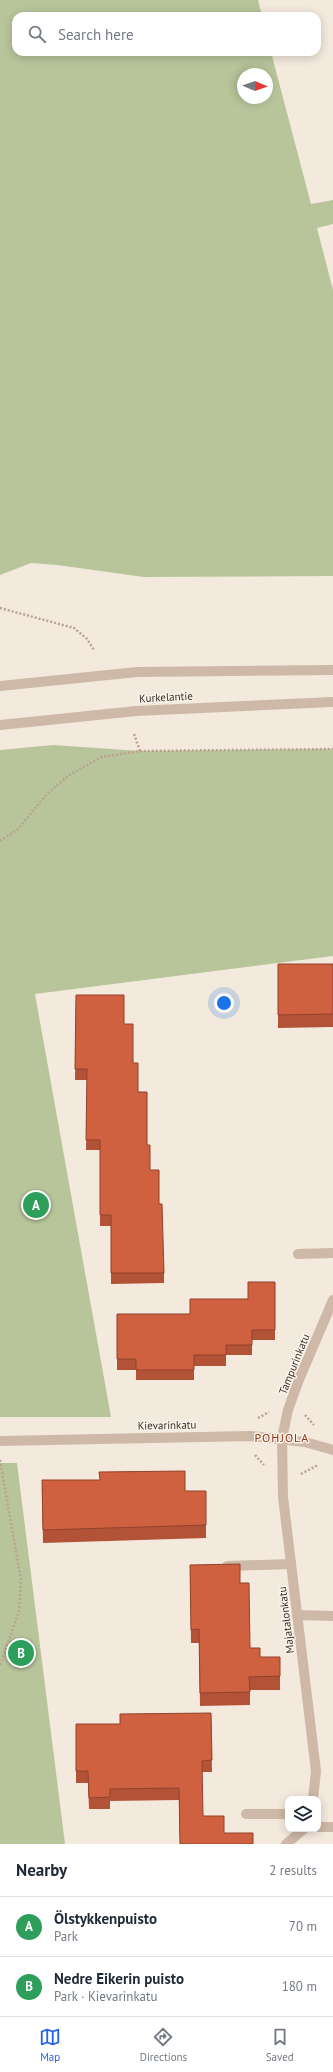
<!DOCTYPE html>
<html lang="en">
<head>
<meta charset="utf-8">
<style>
  body { margin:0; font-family:"PT Sans",sans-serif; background:#f2f2f3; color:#1f2937 }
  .controls { position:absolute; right:12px; bottom:12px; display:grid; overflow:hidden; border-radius:8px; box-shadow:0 2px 10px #0003 }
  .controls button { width:36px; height:36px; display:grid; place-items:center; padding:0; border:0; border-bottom:1px solid #e0e1e3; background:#fff; color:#1f2937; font:20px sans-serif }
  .compass { position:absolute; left:237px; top:68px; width:36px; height:36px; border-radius:50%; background:#fff; box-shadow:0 2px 10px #0003; rotate:92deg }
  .you { position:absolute; left:224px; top:1003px; width:14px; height:14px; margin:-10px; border:3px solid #fff; border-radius:50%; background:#1a73e8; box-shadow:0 0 0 6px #1a73e833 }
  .badge { display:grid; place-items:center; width:26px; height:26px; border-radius:50%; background:#2563eb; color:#fff; font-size:13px; font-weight:700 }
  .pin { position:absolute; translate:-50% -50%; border:2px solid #fff; box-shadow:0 1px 4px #0006 }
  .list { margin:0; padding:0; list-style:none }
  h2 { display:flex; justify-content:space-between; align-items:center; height:52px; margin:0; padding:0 16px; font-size:17px }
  h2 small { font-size:13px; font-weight:400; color:#747a83 }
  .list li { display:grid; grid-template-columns:26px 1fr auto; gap:12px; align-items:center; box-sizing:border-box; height:60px; padding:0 16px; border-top:1px solid #e0e1e3 }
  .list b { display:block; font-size:15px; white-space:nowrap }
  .list p { margin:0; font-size:13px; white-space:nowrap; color:#747a83 }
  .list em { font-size:13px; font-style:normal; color:#747a83 }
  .icon { flex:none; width:22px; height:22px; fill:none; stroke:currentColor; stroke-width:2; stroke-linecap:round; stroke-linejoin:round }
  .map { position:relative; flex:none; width:333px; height:1844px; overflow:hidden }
  .search { position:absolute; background:#fff; box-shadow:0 2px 10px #0003; left:12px; right:12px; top:12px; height:44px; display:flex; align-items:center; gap:10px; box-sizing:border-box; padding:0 14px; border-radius:12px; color:#747a83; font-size:15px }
  .sheet { height:172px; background:#fff }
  nav { display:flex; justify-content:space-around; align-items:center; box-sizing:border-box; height:56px; border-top:1px solid #e0e1e3; background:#fff; font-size:11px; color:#747a83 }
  nav a { display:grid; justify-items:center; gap:2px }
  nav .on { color:#2563eb }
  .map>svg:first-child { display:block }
  .park { fill:#b8c59b; fill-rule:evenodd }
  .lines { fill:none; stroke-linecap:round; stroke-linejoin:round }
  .path { stroke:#baa291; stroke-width:2.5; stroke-dasharray:2 2; stroke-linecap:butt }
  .minor { stroke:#ceb8a7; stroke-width:10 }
  .wall { fill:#b25337 }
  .building { fill:#cf6040; stroke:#91432d }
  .labels { text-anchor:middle; stroke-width:3; stroke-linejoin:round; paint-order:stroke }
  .street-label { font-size:11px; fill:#3a2d28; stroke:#fbf3ea }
  .neighbourhood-label { font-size:12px; letter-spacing:1px; fill:#90341a; stroke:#fbf3ea }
</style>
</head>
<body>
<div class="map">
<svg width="333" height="1844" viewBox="0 0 333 1844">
  <rect width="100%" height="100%" fill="#f4e9dd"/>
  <g class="park">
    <path d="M0,0H258L262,16H16V52H271L311,204L333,200V224L317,228L333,290V576L144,577L57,565L31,563L0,575ZM243,74H267V98H243Z"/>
    <polygon points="53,745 140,751 333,749 333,956 35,994 111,1417 0,1417 0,750"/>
    <polygon points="0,1463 17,1463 65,1844 0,1844"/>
  </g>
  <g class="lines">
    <g class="path">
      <polyline points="0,608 74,628 87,639 94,650"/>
      <polyline points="134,734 140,751"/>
      <polyline points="0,841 18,829 47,794 69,775 102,757 140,751 333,749"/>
      <polyline points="305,1415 314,1425"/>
      <polyline points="258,1418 269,1412"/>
      <polyline points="255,1455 264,1465"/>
      <polyline points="0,1460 21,1580 19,1611 0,1666"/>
      <polyline points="301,1474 318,1465"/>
    </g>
    <g class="minor">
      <polyline points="0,686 137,672 333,670"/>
      <polyline points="0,725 136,711 333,702"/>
      <polyline points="298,1254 333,1253"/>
      <polyline points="0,1441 251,1436 305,1442 333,1450"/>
      <polyline points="227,1566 291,1564"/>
      <polyline points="297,1615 333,1616"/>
      <polyline points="313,1799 316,1771 283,1497 282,1438 288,1410 298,1382 333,1300"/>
      <polyline points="246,1814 288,1814"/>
      <polyline points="318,1827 333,1827"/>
      <polyline points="286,1844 304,1829"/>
    </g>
  </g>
  <g class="wall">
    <polygon points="278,964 333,964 333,1027 278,1028"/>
    <polygon points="76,995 124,1024 138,1092 150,1170 159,1204 164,1273 164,1283 111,1284 111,1226 100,1226 100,1150 86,1150 87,1080 75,1080"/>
    <polygon points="275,1282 275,1340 252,1340 252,1355 226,1355 226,1366 194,1366 194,1380 136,1380 136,1370 117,1370 117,1314 190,1314 248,1299"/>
    <polygon points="42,1480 99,1480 185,1491 206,1491 206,1538 43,1543"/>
    <polygon points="190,1565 240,1583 250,1648 280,1676 280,1690 250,1690 250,1705 200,1706 199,1643 191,1643"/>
    <polygon points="211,1713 212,1772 202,1772 180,1844 179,1800 110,1801 110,1809 89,1809 88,1783 76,1783 76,1724 120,1724"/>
  </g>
  <g class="building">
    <polygon points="278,964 333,964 333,1014 278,1015"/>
    <polygon points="76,995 124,995 124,1024 133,1024 133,1063 138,1063 138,1092 147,1092 147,1145 150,1145 150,1170 159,1170 159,1204 162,1204 164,1273 111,1273 111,1215 100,1215 100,1140 86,1140 87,1069 75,1069"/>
    <polygon points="248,1282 275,1282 275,1330 252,1330 252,1345 226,1345 226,1355 194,1355 194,1370 136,1370 136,1359 117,1359 117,1314 190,1314 190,1299 248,1299"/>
    <polygon points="185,1471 185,1491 206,1491 206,1525 43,1530 42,1480 100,1480 99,1472"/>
    <polygon points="240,1564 240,1583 249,1583 250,1648 260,1648 260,1657 280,1657 280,1676 249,1677 250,1692 200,1693 199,1629 191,1630 190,1565"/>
    <polygon points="211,1713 212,1760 202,1761 203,1816 224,1816 224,1833 253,1833 253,1844 180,1844 179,1788 110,1789 110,1797 89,1798 88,1771 76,1771 76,1724 120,1724 120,1714"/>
  </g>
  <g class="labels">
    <g class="street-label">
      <text transform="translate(166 697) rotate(-3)" y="4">Kurkelantie</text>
      <text transform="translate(294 1364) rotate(-68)" y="4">Tampurinkatu</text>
      <text transform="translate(167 1425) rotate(-1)" y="4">Kievarinkatu</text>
      <text transform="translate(286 1620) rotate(-97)" y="4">Majatalonkatu</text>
    </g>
    <g class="neighbourhood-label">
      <text x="282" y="1442">POHJOLA</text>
    </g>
  </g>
</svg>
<div class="controls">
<button><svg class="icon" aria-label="layers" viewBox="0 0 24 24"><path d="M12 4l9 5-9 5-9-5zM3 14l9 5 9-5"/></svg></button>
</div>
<svg class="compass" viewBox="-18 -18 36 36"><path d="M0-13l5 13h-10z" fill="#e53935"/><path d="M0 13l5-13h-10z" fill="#747a83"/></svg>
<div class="you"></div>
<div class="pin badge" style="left:36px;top:1205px;background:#2e9e5b">A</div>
<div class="pin badge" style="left:21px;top:1653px;background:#2e9e5b">B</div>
<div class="search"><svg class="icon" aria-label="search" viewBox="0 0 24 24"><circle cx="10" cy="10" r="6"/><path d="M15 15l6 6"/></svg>Search here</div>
</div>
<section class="sheet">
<h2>Nearby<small>2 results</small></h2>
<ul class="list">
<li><span class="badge" style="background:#2e9e5b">A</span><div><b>Ölstykkenpuisto</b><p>Park</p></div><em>70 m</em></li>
<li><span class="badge" style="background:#2e9e5b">B</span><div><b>Nedre Eikerin puisto</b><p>Park · Kievarinkatu</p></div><em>180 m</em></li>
</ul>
</section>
<nav>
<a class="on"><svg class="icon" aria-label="map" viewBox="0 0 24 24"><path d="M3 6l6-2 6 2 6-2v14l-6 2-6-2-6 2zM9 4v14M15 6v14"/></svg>Map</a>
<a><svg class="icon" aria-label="directions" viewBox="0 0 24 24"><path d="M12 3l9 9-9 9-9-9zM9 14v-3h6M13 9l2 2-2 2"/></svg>Directions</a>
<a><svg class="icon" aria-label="saved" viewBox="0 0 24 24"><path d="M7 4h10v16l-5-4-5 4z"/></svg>Saved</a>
</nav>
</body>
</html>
